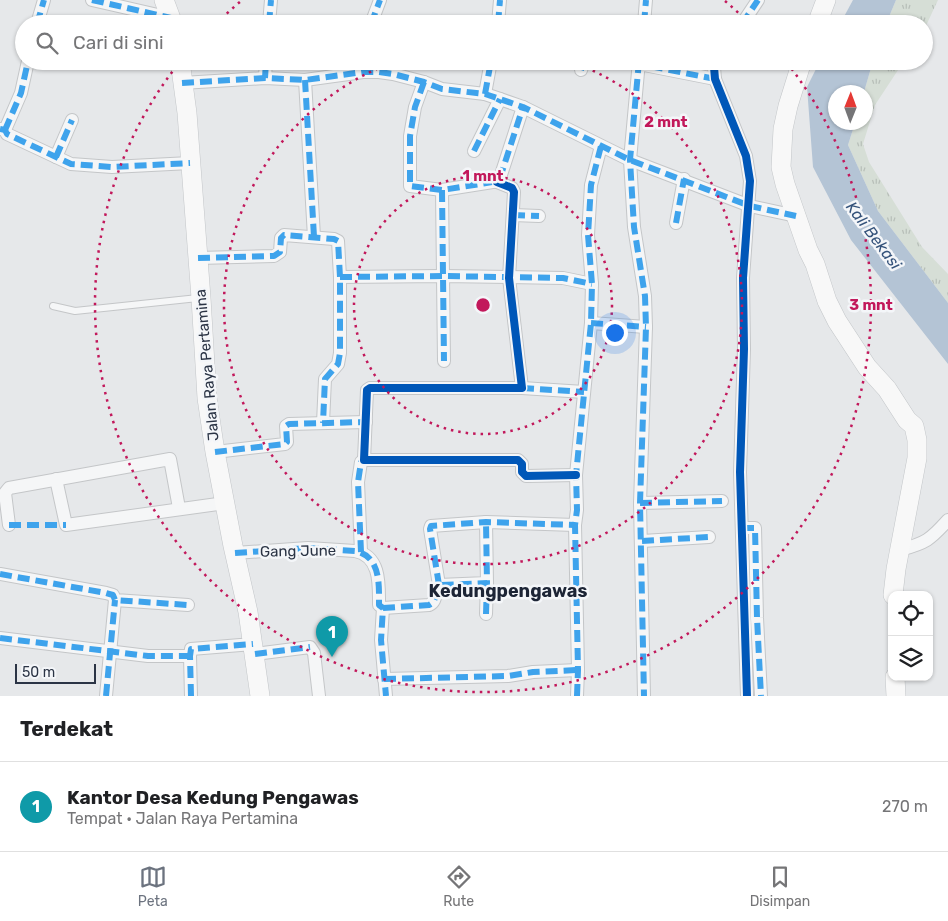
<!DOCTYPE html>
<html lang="id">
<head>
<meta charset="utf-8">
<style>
  body { margin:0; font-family:Rubik,sans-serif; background:#f2f2f2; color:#202124 }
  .controls { position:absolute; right:15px; bottom:15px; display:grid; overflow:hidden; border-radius:10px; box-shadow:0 1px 4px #0004 }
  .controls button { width:45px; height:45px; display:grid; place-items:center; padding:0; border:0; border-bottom:1px solid #e0e0e0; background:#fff; color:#202124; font:25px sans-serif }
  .compass { position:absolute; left:828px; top:85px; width:45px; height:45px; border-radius:50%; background:#fff; box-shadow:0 1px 4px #0004; rotate:1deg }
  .scale { position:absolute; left:15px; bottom:12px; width:81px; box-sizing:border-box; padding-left:5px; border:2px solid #2b3445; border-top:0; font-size:14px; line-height:18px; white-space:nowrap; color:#2b3445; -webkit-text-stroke:4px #f4f6f9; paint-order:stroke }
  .you { position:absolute; left:614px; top:332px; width:18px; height:18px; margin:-12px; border:4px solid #fff; border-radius:50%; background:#1a73e8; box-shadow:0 0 0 8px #1a73e833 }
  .badge { display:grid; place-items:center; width:32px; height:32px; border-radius:50%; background:#6c737f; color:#fff; font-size:16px; font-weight:700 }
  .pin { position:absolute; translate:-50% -41px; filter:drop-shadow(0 1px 2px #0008) }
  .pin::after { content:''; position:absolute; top:26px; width:18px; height:15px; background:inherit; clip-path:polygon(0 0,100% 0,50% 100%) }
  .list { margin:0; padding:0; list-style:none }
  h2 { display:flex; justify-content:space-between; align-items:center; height:65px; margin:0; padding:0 20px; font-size:21px }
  h2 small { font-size:16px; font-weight:400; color:#757577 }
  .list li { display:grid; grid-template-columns:32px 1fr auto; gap:15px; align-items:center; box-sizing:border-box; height:90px; padding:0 20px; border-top:1px solid #e0e0e0 }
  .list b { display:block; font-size:19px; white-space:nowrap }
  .list p { margin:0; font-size:16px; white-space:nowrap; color:#757577 }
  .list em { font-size:16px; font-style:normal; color:#757577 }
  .icon { flex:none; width:28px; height:28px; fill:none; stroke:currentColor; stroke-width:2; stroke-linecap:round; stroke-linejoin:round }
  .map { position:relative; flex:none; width:948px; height:696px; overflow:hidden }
  .search { position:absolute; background:#fff; box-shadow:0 1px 4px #0004; left:15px; right:15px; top:15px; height:55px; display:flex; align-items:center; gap:12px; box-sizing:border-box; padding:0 18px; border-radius:28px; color:#757577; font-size:19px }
  .sheet { height:155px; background:#fff }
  nav { display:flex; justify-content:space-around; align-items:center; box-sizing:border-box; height:70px; border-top:1px solid #e0e0e0; background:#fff; font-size:14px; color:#757577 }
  nav a { display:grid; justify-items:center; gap:2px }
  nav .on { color:#6c737f }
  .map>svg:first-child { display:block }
  .grass { fill:url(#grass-tufts) }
  .water { fill:#b4c4d5 }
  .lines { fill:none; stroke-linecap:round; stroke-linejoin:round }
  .lane-casing { stroke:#c4c6c8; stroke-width:8 }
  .street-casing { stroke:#c4c6c8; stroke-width:14 }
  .primary-casing { stroke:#c2c5c8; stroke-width:20 }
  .lane { stroke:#f5f6f7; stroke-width:6 }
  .street { stroke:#f5f6f7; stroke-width:12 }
  .primary { stroke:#f8f8f8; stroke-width:19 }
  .quiet { stroke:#3ea3ec; stroke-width:6; stroke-dasharray:12 6; stroke-linecap:butt }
  .cycleway-casing { stroke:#f4f6f9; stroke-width:11 }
  .cycleway { stroke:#0057b8; stroke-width:8 }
  .ring { fill:none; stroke:#c2185b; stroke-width:2.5; stroke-dasharray:2.5 5 }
  .labels { text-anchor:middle; stroke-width:5; stroke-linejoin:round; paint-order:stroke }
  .street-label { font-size:15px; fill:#2b3445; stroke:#f4f6f9 }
  .water-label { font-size:16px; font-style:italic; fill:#34527a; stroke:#f4f6f9 }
  .quarter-label { font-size:18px; font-weight:bold; fill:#1d2536; stroke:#f4f6f9 }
  .centre { fill:#c2185b; stroke:#f4f6f9; stroke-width:2.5 }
  .ring-label { font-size:15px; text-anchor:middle; font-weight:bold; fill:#c2185b; stroke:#f4f6f9; stroke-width:5; stroke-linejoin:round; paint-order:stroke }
</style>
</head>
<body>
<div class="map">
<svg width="948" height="696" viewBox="0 0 948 696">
  <defs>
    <pattern id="grass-tufts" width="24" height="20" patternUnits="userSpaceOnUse" patternTransform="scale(1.25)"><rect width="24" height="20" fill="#d6ded6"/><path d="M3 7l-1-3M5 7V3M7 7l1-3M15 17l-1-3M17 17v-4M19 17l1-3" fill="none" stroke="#b8bfb9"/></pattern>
  </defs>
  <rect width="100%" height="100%" fill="#e6e8ea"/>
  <g class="grass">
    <polygon points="896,0 938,0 924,30 924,24 886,24"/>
    <polygon points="873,61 904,61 875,105 863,144 869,162 922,247 948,274 948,303 878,211 848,145 855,123 866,122 866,92 864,92"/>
  </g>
  <g class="water">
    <polygon points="853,0 896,0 886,24 840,24"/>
    <polygon points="820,61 873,61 864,92 836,92 836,122 855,123 848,145 878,211 948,303 948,364 851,240 813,167 807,87"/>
  </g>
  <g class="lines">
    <g class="lane-casing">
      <polyline id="lane" points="53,306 75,311 198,298"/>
    </g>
    <g class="street-casing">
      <g id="street">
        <polyline points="92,0 171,18"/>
        <polyline points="37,24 44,0"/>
        <polyline points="269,24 271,0"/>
        <polyline points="371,24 380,0"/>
        <polyline points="498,24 500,0"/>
        <polyline points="644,24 646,0"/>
        <polyline points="742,24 758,0"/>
        <polyline points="634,61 639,64 715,79"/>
        <polyline points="639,61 630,160 634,227 645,296 646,327 640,503 644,696"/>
        <polyline points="717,61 714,67 715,79 746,156 750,181 743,278 744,349 740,472 747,696"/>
        <polyline points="581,70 584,61"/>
        <polyline points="265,78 266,61"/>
        <polyline points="305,80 314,237"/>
        <polyline points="424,82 415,107 410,136 410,186 442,190 499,181 523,107"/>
        <polyline points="182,83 265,78 305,80 363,72 379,72 393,74 424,82 442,89 485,94 500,99 523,107 630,160 750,206 796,216"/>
        <polyline points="485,94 491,61"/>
        <polyline points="0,129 5,130 7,134 71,164 112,167 190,163"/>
        <polyline points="5,130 21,93 28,61"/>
        <polyline points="474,151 500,99"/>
        <polyline points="56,157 72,120"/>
        <polyline points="497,182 512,188 514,192 509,278 522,388 370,388 367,390 364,460 518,460 522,464 522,472 526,476 576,475"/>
        <polyline points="442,190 444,361"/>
        <polyline points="513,215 539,216"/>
        <polyline points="676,223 684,179"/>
        <polyline points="198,258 274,256 280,252 281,238 284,235 334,239 338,241 340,277 340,353 338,364 325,379 323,423"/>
        <polyline points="340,277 443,276 563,278 592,284"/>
        <polyline points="591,323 646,327"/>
        <polyline points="522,388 584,392"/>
        <polyline points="215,452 285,444 287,442 286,426 289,424 366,422"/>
        <polyline points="56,479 66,525 225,503"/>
        <polyline points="640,503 722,501"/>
        <polyline points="9,525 5,493 9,488 170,459 179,508"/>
        <polyline points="742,528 755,528 757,618 761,696"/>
        <polyline points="642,541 709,537"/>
        <path d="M900,550C926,543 930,540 948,520"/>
        <polyline points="361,552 358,482 361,462 364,460"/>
        <path d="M235,553L308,548L355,551C381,556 379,585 379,605L383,608L381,640L386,696"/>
        <polyline points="0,574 106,593 113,595 115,600 188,605"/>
        <polyline points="439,585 430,529 431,526 486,522 575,525"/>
        <path d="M383,608L429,605C438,601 434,591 439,585L487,583L486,522"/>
        <polyline points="486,614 487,583"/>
        <polyline points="0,638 148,656 190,656"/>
        <polyline points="255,654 310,647 314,653 319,696"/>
        <polyline points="384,679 508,676 533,672 578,670"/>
        <polyline points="106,696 115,600"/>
        <polyline points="191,696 190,656 191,649 253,644"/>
        <polyline points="577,696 578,670 575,525 577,510 576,475 591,323 592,284 588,235 591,185 601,146"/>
      </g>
    </g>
    <g class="primary-casing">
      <g id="primary">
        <polyline points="164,0 173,24"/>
        <polyline points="817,24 826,0"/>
        <polyline points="180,61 187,113 201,298 207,398 215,452 233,546 248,612 260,696"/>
        <polyline points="802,61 788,106 783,129 781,167 785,184 808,250 815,264 827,301 837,321 867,367 887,389 907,420 914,426 917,440 917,458 896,569 893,595"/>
        <polyline points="895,677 896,696"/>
      </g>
    </g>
    <use href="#lane" class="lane"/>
    <use href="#street" class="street"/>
    <use href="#primary" class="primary"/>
    <g class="quiet">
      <polyline points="92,0 171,18"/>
      <polyline points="37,24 44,0"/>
      <polyline points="269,24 271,0"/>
      <polyline points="371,24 380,0"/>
      <polyline points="498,24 500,0"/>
      <polyline points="644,24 646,0"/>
      <polyline points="742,24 758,0"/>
      <polyline points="634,61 639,64 715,79"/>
      <polyline points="639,61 630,160 634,227 645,296 646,327 640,503 644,696"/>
      <polyline points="581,70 584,61"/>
      <polyline points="265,78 266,61"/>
      <polyline points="305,80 314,237"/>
      <polyline points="424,82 415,107 410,136 410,186 442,190 499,181 523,107"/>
      <polyline points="182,83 265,78 305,80 363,72 379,72 393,74 424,82 442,89 485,94 500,99 523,107 630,160 750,206 796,216"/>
      <polyline points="485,94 491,61"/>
      <polyline points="0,129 5,130 7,134 71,164 112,167 190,163"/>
      <polyline points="5,130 21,93 28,61"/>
      <polyline points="474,151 500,99"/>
      <polyline points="56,157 72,120"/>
      <polyline points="442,190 444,361"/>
      <polyline points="513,215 539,216"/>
      <polyline points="676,223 684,179"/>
      <polyline points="198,258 274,256 280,252 281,238 284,235 334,239 338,241 340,277 340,353 338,364 325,379 323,423"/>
      <polyline points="340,277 443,276 563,278 592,284"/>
      <polyline points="591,323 646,327"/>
      <polyline points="522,388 584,392"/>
      <polyline points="215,452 285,444 287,442 286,426 289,424 366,422"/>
      <polyline points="640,503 722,501"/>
      <polyline points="9,525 66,525"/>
      <polyline points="742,528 755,528 757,618 761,696"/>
      <polyline points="642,541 709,537"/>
      <polyline points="361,552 358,482 361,462 364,460"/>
      <path d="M235,553L308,548L355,551C381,556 379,585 379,605L383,608L381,640L386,696"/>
      <polyline points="0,574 106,593 113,595 115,600 188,605"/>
      <polyline points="439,585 430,529 431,526 486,522 575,525"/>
      <path d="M383,608L429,605C438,601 434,591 439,585L487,583L486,522"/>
      <polyline points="486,614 487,583"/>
      <polyline points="0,638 148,656 190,656"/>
      <polyline points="255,654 310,647"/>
      <polyline points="384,679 508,676 533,672 578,670"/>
      <polyline points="106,696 115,600"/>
      <polyline points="191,696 190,656 191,649 253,644"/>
      <polyline points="577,696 578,670 575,525 577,510 576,475 591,323 592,284 588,235 591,185 601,146"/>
    </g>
    <g class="cycleway-casing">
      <g id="cycleway">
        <polyline points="717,61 714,67 715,79 746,156 750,181 743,278 744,349 740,472 747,696"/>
        <polyline points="497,182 512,188 514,192 509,278 522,388 370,388 367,390 364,460 518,460 522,464 522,472 526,476 576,475"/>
      </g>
    </g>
    <use href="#cycleway" class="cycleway"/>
  </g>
  <g class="ring">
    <circle cx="483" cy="305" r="129"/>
    <path d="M572 62A259 259 0 1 1 394 62"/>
    <path d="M216 24A388 388 0 0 1 241 1M725 1A388 388 0 0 1 750 24M787 63A388 388 0 1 1 179 63"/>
  </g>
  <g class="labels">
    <g class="street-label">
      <text transform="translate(207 365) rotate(-95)" y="5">Jalan Raya Pertamina</text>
      <text transform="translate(298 551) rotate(-1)" y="5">Gang June</text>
    </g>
    <g class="water-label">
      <text transform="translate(874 235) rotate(53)" y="6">Kali Bekasi</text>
    </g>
    <g class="quarter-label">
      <text x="508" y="597">Kedungpengawas</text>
    </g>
  </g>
  <circle cx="483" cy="305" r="8" class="centre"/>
  <g class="ring-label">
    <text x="666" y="127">2 mnt</text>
    <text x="483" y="181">1 mnt</text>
    <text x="871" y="310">3 mnt</text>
  </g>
</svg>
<div class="controls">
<button><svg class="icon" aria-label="locate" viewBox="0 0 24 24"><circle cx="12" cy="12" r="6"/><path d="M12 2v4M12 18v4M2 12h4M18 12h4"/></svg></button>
<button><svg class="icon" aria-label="layers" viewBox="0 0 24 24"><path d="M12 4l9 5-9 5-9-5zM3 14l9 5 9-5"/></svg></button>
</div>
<svg class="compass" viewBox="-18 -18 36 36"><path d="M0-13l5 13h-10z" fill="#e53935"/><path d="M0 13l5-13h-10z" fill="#757577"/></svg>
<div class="scale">50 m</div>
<div class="you"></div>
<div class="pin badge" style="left:332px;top:657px;background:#0f9aa8">1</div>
<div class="search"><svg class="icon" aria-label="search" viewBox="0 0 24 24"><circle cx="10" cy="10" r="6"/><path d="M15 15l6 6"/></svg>Cari di sini</div>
</div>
<section class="sheet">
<h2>Terdekat<small></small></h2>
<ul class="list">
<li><span class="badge" style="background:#0f9aa8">1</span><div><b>Kantor Desa Kedung Pengawas</b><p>Tempat · Jalan Raya Pertamina</p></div><em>270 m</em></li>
</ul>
</section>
<nav>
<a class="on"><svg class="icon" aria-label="map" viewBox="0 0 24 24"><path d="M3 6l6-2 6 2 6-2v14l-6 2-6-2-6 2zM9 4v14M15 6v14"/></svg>Peta</a>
<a><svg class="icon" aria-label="directions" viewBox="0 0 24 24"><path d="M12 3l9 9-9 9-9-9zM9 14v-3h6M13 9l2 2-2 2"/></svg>Rute</a>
<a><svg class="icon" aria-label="saved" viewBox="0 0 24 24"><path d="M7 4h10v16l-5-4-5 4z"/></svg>Disimpan</a>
</nav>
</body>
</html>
